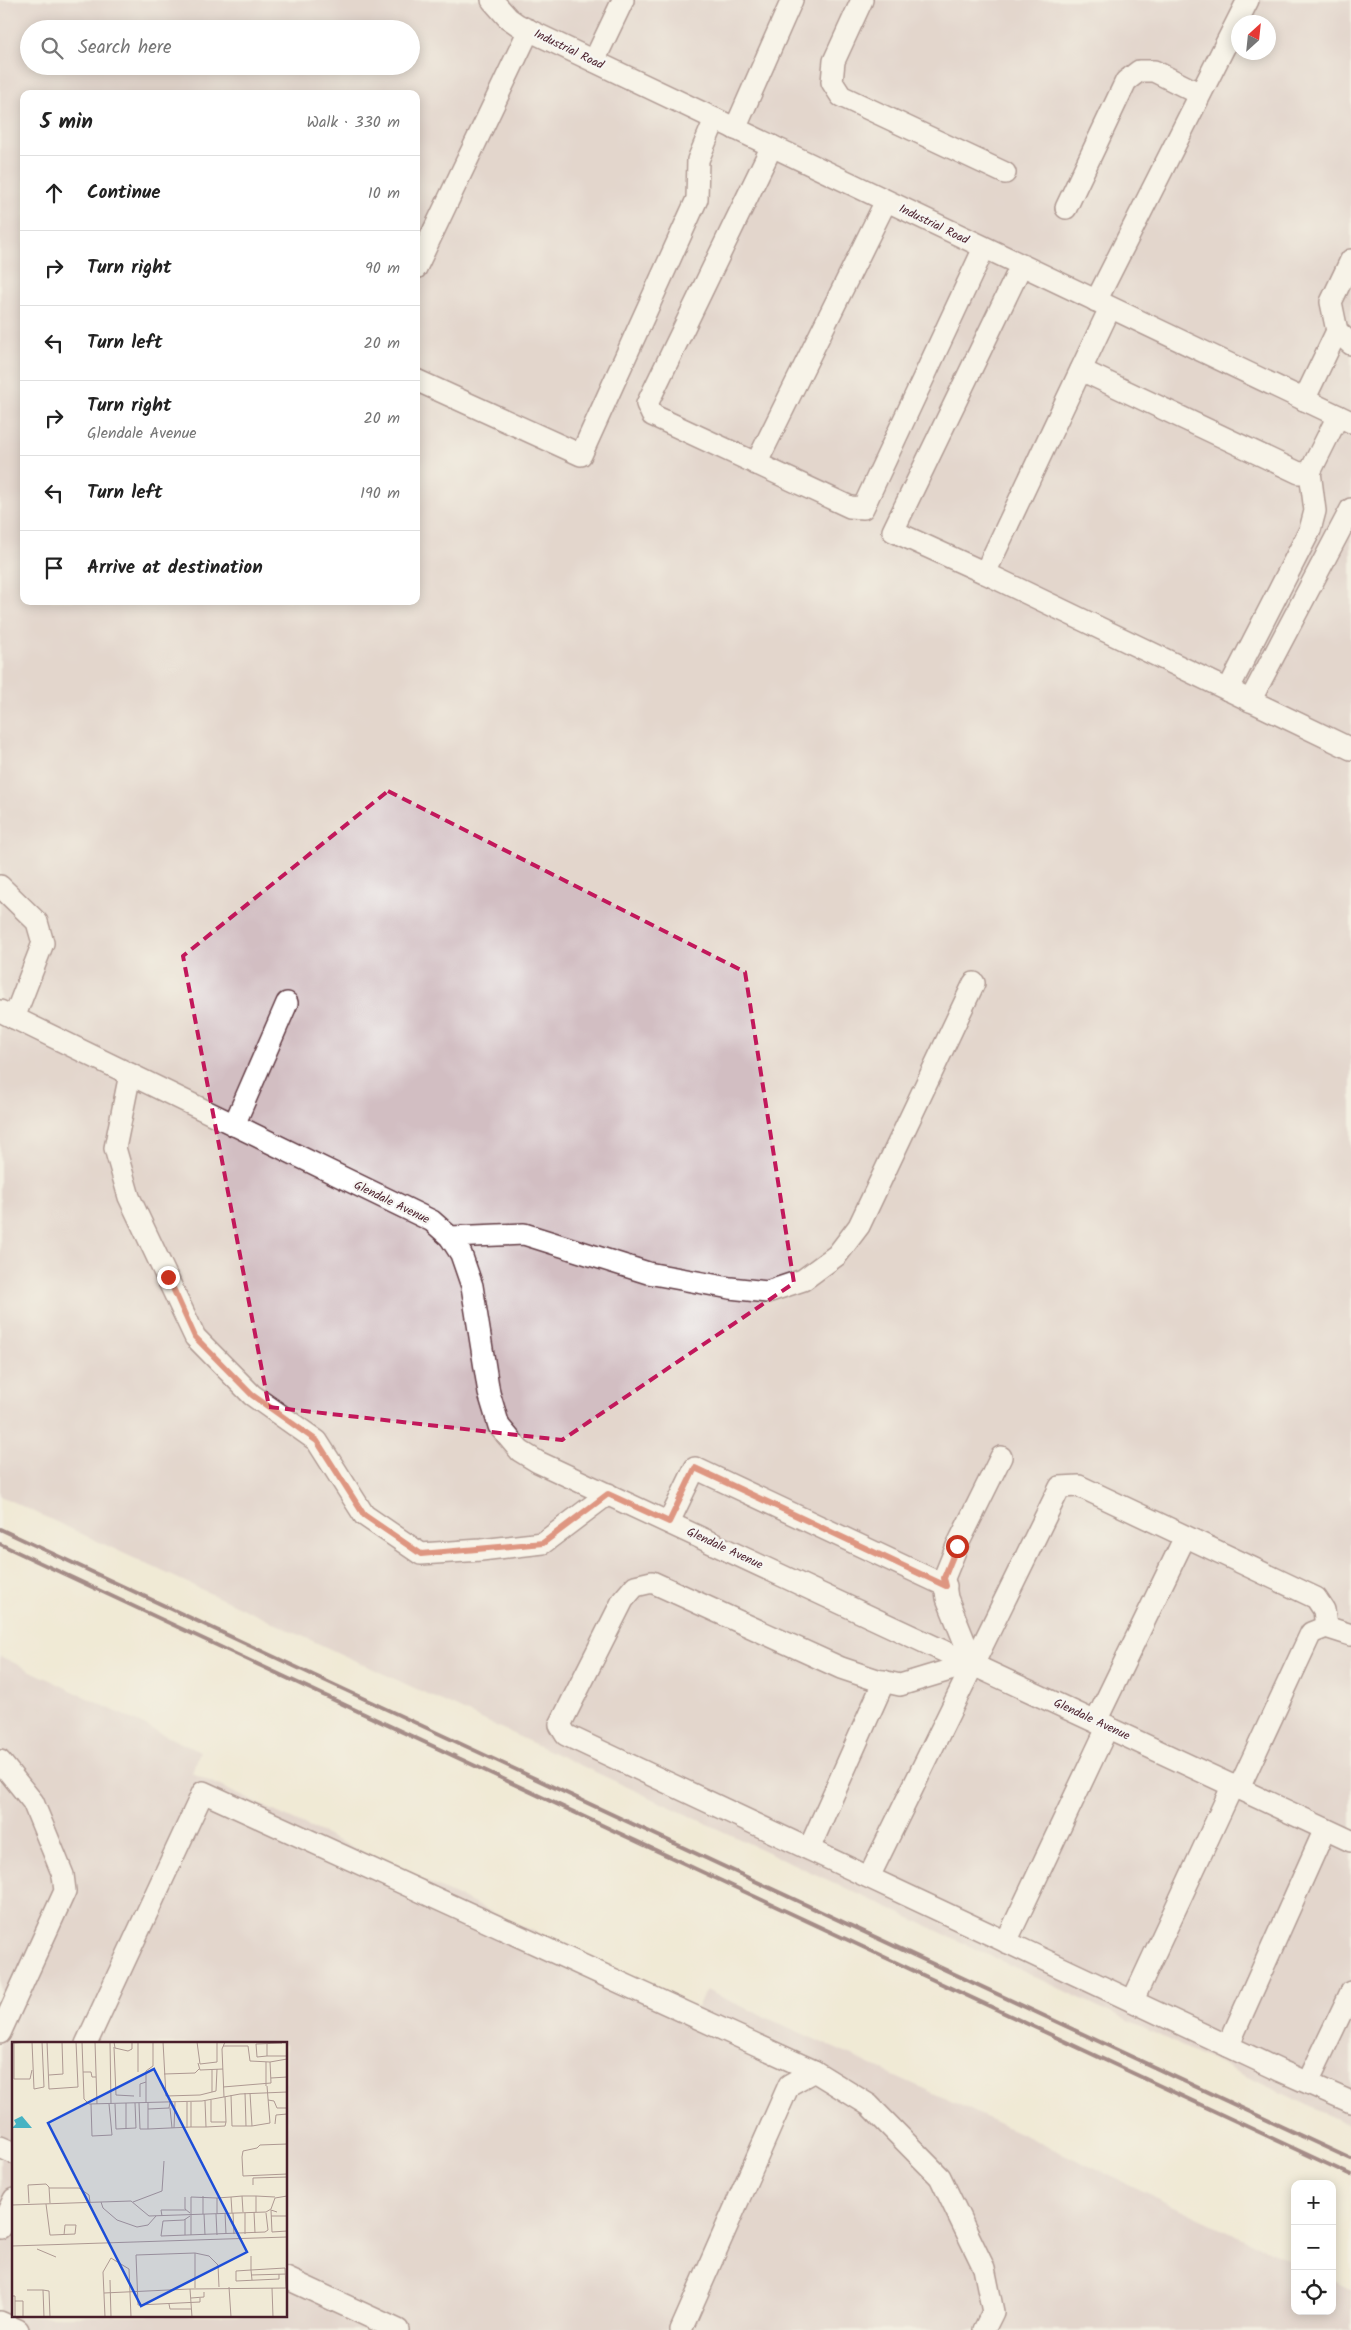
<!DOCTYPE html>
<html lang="en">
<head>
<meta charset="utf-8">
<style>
  body { margin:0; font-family:Kalam,sans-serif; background:#f2f2f2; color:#222 }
  .controls { position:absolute; right:15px; bottom:15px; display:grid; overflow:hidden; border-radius:10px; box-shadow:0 2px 12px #0003 }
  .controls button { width:45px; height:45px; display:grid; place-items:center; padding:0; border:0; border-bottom:1px solid #e0e0e0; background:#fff; color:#222; font:25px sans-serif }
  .compass { position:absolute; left:1231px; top:15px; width:45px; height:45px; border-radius:50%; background:#fff; box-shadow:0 2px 12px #0003; rotate:27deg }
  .stop { position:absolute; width:15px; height:15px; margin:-11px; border:4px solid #c8321e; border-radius:50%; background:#fff }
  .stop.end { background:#c8321e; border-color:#fff; box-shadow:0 1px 5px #0008 }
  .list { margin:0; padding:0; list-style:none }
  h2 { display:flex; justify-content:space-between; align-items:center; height:65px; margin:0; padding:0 20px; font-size:21px }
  h2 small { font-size:16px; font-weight:400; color:#767676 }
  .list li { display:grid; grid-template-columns:32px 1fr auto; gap:15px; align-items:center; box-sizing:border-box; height:75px; padding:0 20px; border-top:1px solid #e0e0e0 }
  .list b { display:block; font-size:19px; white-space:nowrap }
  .list p { margin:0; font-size:16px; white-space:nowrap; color:#767676 }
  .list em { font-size:16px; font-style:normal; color:#767676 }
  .icon { flex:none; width:28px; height:28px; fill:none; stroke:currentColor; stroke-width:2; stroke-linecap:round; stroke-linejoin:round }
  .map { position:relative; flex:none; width:1351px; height:2330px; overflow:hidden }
  .search { position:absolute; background:#fff; box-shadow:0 2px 12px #0003; left:20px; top:20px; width:400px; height:55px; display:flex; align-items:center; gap:12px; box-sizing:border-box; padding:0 18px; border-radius:28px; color:#767676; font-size:19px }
  .panel { position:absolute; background:#fff; box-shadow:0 2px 12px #0003; left:20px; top:90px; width:400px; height:515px; border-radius:10px }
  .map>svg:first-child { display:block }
  .industrial { fill:#d2bec2; fill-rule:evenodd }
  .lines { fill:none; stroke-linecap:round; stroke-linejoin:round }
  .minor-casing { stroke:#633d45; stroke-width:24 }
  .minor { stroke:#fff; stroke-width:21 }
  .rail { stroke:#4a1f2b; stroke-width:4 }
  .route { stroke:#c8321e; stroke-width:6 }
  .marked { fill:none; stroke:#c2185b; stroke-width:4; stroke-dasharray:10 6; stroke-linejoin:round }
  .labels { text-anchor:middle; stroke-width:4.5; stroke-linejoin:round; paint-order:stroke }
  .street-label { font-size:12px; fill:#4a1f2b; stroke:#f6f6f2 }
  .inset-road { fill:none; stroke:#ae9992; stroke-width:1 }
  .view { fill:#1d4ed8; fill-opacity:0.15; stroke:#1d4ed8; stroke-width:2.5 }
  .inset-edge { fill:none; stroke:#4a1f2b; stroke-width:2.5 }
</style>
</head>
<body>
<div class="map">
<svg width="1351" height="2330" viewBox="0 0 1351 2330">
  <rect width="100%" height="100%" fill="#f6f6f2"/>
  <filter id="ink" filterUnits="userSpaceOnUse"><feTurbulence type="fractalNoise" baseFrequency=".02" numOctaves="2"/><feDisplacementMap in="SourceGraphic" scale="10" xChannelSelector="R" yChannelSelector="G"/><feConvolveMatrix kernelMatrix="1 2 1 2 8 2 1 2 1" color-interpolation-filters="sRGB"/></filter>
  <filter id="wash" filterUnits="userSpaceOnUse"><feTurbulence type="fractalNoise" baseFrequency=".0096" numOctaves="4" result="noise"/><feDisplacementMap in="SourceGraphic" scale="20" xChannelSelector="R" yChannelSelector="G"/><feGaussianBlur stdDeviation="1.12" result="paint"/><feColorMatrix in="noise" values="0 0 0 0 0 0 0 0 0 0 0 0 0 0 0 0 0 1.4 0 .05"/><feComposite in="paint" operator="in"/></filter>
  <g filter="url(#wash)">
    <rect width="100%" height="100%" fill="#f0ead6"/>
    <g class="industrial">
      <path d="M0,0H1351V2126L927,1926L0,1496ZM1238,22H1268V52H1238ZM29,29H411V66H29ZM24,94H416V601H24Z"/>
      <path d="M0,1656L200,1752L192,1773L697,2007L706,1990L962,2106L1295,2263V2311H1332V2280L1351,2289V2330H0ZM14,2044H286V2316H14Z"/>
    </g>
  </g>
  <g filter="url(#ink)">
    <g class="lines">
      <g class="minor-casing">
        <g id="minor">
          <polyline points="492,0 508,18 518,25 1351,422"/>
          <polyline points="862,0 834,61 832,82 841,96 1005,173"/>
          <polyline points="594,61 623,0"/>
          <polyline points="735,129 792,0"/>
          <polyline points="772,146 647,404 652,415 850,507 863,508 984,248"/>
          <polyline points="1066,208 1126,81 1139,71 1154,71 1200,94"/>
          <polyline points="1351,260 1331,302 1337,331 1351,344"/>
          <polyline points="1021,266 893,531 985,573 1110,308"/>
          <polyline points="416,268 529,30"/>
          <polyline points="1096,301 1248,0"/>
          <polyline points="1081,370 1299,473 1310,472 1338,416"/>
          <polyline points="416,380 581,455 697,199 698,160 715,119"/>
          <polyline points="1304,400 1337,331"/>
          <polyline points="756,464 886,201"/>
          <polyline points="985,573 1351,749"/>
          <polyline points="1228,690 1310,530 1315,511 1310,472"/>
          <polyline points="1250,701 1351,509"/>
          <polyline points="0,886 37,922 43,943 14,1018"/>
          <polyline points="0,1011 432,1221 450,1237 461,1254 472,1286 489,1393 499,1426 520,1451 538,1462 1351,1841"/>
          <polyline points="130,1074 115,1148 129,1197 195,1337 252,1395 317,1441 364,1515 421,1554 481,1550 543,1543 608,1494"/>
          <polyline points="234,1125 287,1003"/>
          <polyline points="450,1237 524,1234 648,1273 730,1288 767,1292 803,1280 837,1255 859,1226 974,983"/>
          <polyline points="669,1522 695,1468 946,1586"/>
          <polyline points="973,1663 900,1685 877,1680 841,1668 652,1582 635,1586 623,1600 560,1725 566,1735 1281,2071 1351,2102"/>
          <polyline points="973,1663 947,1598 944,1578 957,1546 1001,1457"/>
          <polyline points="1096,1721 1185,1537"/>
          <polyline points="0,1761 33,1802 63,1875 65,1891 0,2033"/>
          <polyline points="1239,1788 1311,1633 1326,1627 1351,1635"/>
          <polyline points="809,1849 884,1681"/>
          <polyline points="869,1877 1060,1487 1079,1486 1316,1598 1324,1610 1326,1627"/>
          <polyline points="1006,1942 1108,1726"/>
          <polyline points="1133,2000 1233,1785"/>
          <polyline points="86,2044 203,1792 814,2071"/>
          <polyline points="1228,2046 1325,1829"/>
          <polyline points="1308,2082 1351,1992"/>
          <polyline points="0,2147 14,2153"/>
          <polyline points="0,2228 14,2199"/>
          <polyline points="286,2278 398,2330"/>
          <polyline points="0,2322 18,2330"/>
          <polyline points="681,2330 789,2085 814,2071 869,2105 940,2177 984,2268 993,2312 984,2330"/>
        </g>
      </g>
      <use href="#minor" class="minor"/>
      <g class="rail">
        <polyline points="0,1529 1351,2159"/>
        <polyline points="0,1544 1351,2175"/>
      </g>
    </g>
  </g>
  <g class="lines" filter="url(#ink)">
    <polyline class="route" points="168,1277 195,1337 252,1395 317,1441 364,1515 421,1554 543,1543 608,1494 669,1522 695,1468 946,1586 944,1578 957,1546"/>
  </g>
  <path d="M0 0H1351V2330H0ZM388,791L745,972L794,1283L562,1440L269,1407L183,956Z" fill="#f0ead6" fill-opacity=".55" fill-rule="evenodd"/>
  <path class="marked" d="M388,791L745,972L794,1283L562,1440L269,1407L183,956Z"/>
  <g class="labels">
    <g class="street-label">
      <text transform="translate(569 49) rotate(26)" y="4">Industrial Road</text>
      <text transform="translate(934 224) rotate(26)" y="4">Industrial Road</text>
      <text transform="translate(392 1202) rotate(26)" y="4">Glendale Avenue</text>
      <text transform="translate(725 1548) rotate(25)" y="4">Glendale Avenue</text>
      <text transform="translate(1092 1719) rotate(25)" y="4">Glendale Avenue</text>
    </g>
  </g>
  <g transform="translate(12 2042)">
    <rect width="275" height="275" fill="#f0ead6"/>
    <path d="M10,74L20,86H0L4,82L2,78Z" fill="#47b3c3"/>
    <path class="inset-road" d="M20,0L22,47L32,45L30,0M35,0L37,47L66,45L64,0M70,0L72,57L77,62L190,59L228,52L275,50M83,0L85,62M98,0L99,62M102,0L103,6L116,9L120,7V0M151,0L154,54L188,53L204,49L205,27M185,0L188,22L205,20V0M0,1L20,0M2,1V37H18L20,28M255,2V14H275M102,5L104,53L122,54M255,14L245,15L244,2L270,1M254,20V44M258,20L275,17M186,21L188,28L211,27M200,28V50M71,30H79L80,35H84M126,30V0M152,32L183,31L187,27M37,33L51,32L50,0M259,36L275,35M211,45L259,41L258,20L238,19L236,4H211M219,53L220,84H234L233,51M128,55V42L134,40M212,55L210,7L213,0M199,58V80H214L213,55M256,58L262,59L265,66H275M175,60V86M114,61V87M127,61L128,87H136V61M134,61V29L141,24V0M79,62L80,94L100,93L97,62M103,62L104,87L124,86L123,61M158,66L160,86M136,67L157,66L158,60M263,82L264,73L275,72M234,84H240L238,51M240,84L258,81L255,44M179,85H194L193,59M194,85L213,84L214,80M162,86L163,60M136,87L179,85V60M275,102L248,103L245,106L231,109L230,115L231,134L275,132M241,143V136L275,135M37,146H67L77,153L78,160M191,154V172M230,154H244V170M244,154L263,155M173,155V167L178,171M89,160L91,166L105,178L125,185L136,183L144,174M121,160L150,149L152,119M17,161L16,143L34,142L37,145L38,161M34,162L38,193H40L63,192L64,183H53L52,193M0,163L119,159L137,174L254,170L259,167L263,156L275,154M242,170L243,191M265,170L259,168L260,190L275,189M213,171L214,192M220,171L219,155L230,154L231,170M221,171L222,192M233,171V192M192,172L193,193M204,172L205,193M205,172V156L219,155M150,174L149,168H174M178,174L172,178L151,179L149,194L253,190L256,188L254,171M259,174H275M173,177V193M179,193V155L205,156M0,204L275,195M25,207L44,215M183,211L124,213L126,263L188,260V256M239,214V228L224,229V239L267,237V232M239,233L275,232M98,238L99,275M240,238L239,228L273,226L274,246M217,245L219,275M183,246V211L197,214L206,223L207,245M260,246L261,275M15,248H31L32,275M31,248L37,249L38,275M92,251L178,247M0,254H3V275M179,256L192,255V250M3,259H11V275M157,262L158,267H179M93,275L91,230L99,216L117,227L119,275M180,275L178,247L275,246"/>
    <path class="view" d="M142,27L235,210L129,264L36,81Z"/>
    <rect width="275" height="275" class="inset-edge"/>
  </g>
</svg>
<div class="controls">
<button>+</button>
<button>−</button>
<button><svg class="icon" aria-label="locate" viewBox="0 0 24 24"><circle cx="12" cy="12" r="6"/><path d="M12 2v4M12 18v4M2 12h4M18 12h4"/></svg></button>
</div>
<svg class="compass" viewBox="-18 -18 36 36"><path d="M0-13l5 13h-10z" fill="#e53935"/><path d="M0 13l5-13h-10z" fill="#767676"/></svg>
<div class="stop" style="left:957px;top:1546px"></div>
<div class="stop end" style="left:168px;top:1277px"></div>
<div class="search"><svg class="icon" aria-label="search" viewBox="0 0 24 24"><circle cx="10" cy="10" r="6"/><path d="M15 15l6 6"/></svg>Search here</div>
<section class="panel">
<h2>5 min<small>Walk · 330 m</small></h2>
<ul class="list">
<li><svg class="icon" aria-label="ahead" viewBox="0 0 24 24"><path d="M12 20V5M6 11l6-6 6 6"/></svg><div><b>Continue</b></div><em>10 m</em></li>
<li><svg class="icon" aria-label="right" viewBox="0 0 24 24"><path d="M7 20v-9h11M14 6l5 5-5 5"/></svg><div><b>Turn right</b></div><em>90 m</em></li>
<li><svg class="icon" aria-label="left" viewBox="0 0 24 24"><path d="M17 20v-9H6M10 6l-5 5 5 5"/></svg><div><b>Turn left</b></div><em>20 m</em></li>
<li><svg class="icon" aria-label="right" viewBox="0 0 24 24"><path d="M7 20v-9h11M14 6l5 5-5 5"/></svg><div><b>Turn right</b><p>Glendale Avenue</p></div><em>20 m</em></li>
<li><svg class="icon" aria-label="left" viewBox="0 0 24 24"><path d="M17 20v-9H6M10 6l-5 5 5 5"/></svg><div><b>Turn left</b></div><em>190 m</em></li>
<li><svg class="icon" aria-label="arrive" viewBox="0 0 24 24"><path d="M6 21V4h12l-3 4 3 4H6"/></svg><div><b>Arrive at destination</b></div></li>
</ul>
</section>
</div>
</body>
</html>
